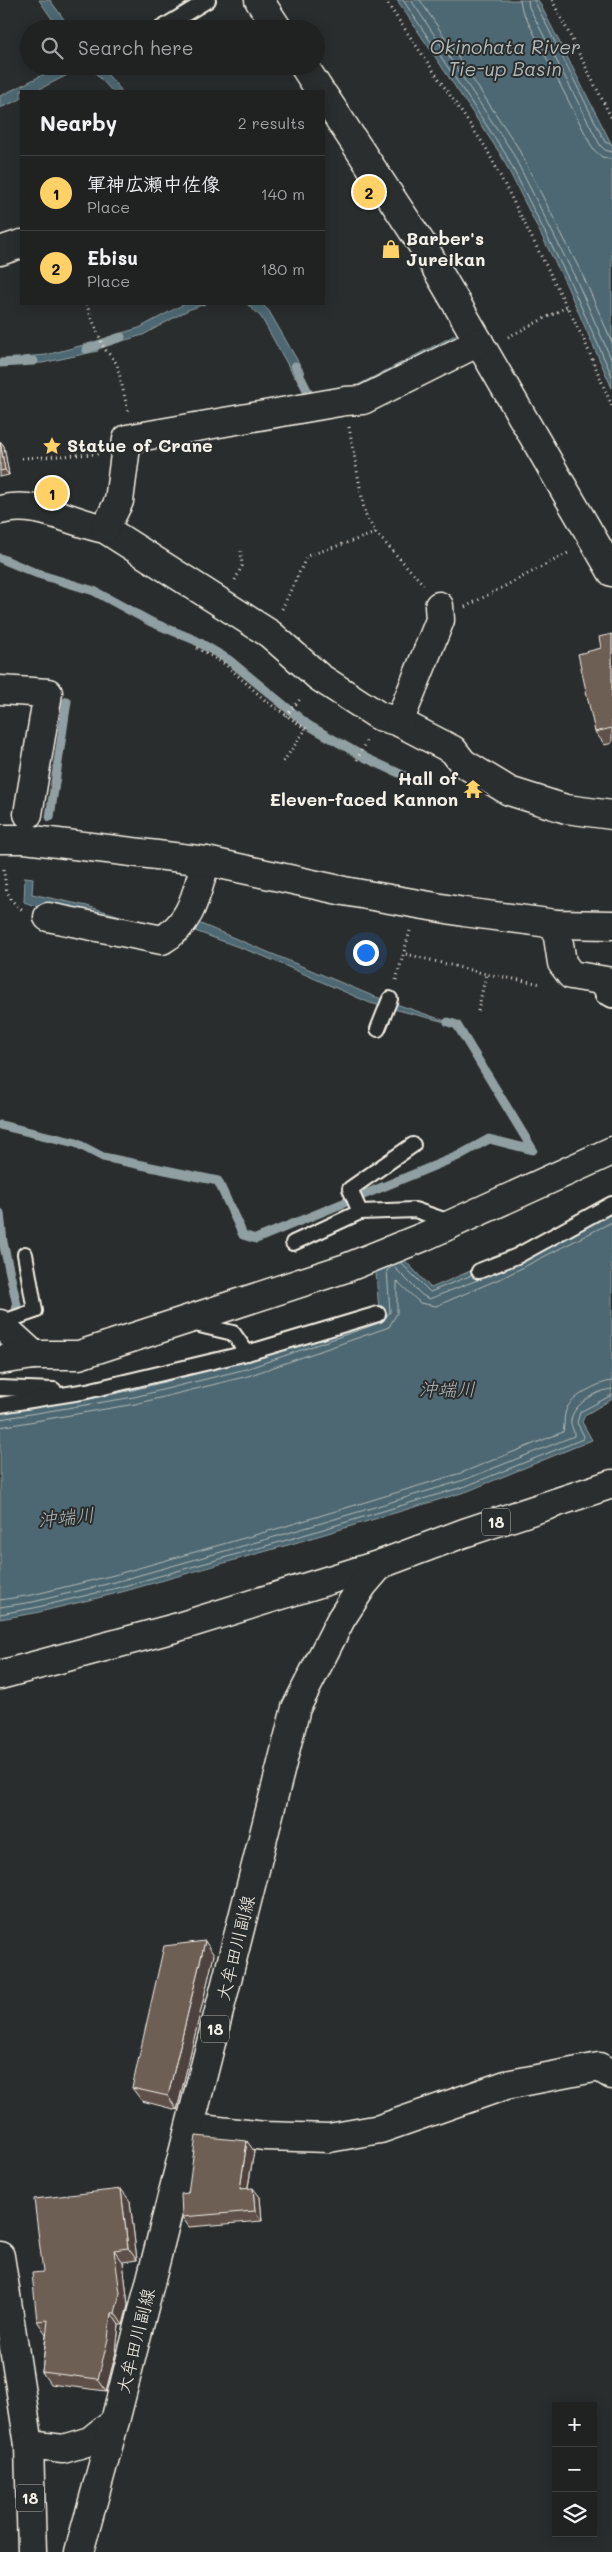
<!DOCTYPE html>
<html lang="en">
<head>
<meta charset="utf-8">
<style>
  body { margin:0; font-family:Mali,"Klee One",sans-serif; background:#2d2f2f; color:#f1f3f6 }
  .controls { position:absolute; right:15px; bottom:15px; display:grid; overflow:hidden; border-radius:0px; box-shadow:0 2px 12px #0003 }
  .controls button { width:45px; height:45px; display:grid; place-items:center; padding:0; border:0; border-bottom:1px solid #3d3f40; background:#202222; color:#f1f3f6; font:25px sans-serif }
  .you { position:absolute; left:365px; top:952px; width:18px; height:18px; margin:-12px; border:4px solid #fff; border-radius:50%; background:#1a73e8; box-shadow:0 0 0 8px #1a73e833 }
  .badge { display:grid; place-items:center; width:32px; height:32px; border-radius:50%; background:#ffd166; color:#111; font-size:16px; font-weight:700 }
  .pin { position:absolute; translate:-50% -50%; border:2px solid #fff; box-shadow:0 1px 5px #0006 }
  .list { margin:0; padding:0; list-style:none }
  h2 { display:flex; justify-content:space-between; align-items:center; height:65px; margin:0; padding:0 20px; font-size:21px }
  h2 small { font-size:16px; font-weight:400; color:#a2a4a5 }
  .list li { display:grid; grid-template-columns:32px 1fr auto; gap:15px; align-items:center; box-sizing:border-box; height:75px; padding:0 20px; border-top:1px solid #3d3f40 }
  .list b { display:block; font-size:19px; white-space:nowrap }
  .list p { margin:0; font-size:16px; white-space:nowrap; color:#a2a4a5 }
  .list em { font-size:16px; font-style:normal; color:#a2a4a5 }
  .icon { flex:none; width:28px; height:28px; fill:none; stroke:currentColor; stroke-width:2; stroke-linecap:round; stroke-linejoin:round }
  .map { position:relative; flex:none; width:612px; height:2552px; overflow:hidden }
  .search { position:absolute; background:#202222; box-shadow:0 2px 12px #0003; left:20px; top:20px; width:305px; height:55px; display:flex; align-items:center; gap:12px; box-sizing:border-box; padding:0 18px; border-radius:28px; color:#a2a4a5; font-size:19px }
  .panel { position:absolute; background:#202222; box-shadow:0 2px 12px #0003; left:20px; top:90px; width:305px; height:215px; border-radius:0px }
  .map>svg:first-child { display:block }
  .water { fill:#4e6872; stroke:#909fa1 }
  .lines { fill:none; stroke-linecap:round; stroke-linejoin:round }
  .shore { stroke:#b2bab9; stroke-width:1 }
  .stream { stroke:#909fa1; stroke-width:9 }
  .service-casing { stroke:#f4f1e8; stroke-width:18 }
  .minor-casing { stroke:#f4f1e8; stroke-width:31 }
  .tertiary-casing { stroke:#f4f1e8; stroke-width:31 }
  .secondary-casing { stroke:#f4f1e8; stroke-width:31 }
  .primary-casing { stroke:#f4f1e8; stroke-width:31 }
  .path { stroke:#f4f1e8; stroke-width:3; stroke-dasharray:1 4; stroke-linecap:butt }
  .service { stroke:#2a2d2e; stroke-width:14 }
  .minor { stroke:#2a2d2e; stroke-width:28 }
  .tertiary { stroke:#2a2d2e; stroke-width:28 }
  .secondary { stroke:#2a2d2e; stroke-width:28 }
  .primary { stroke:#2a2d2e; stroke-width:28 }
  .wall { fill:#5f5149; stroke:#f4f1e8 }
  .shaded-wall { fill:#4d423c; stroke:#f4f1e8 }
  .building { fill:#6e5e55; stroke:#f4f1e8 }
  .labels { text-anchor:middle; stroke-width:4; stroke-linejoin:round; paint-order:stroke }
  .shield { fill:#2a2d2e; stroke:#b7b6b0; stroke-width:1 }
  .shield-label { font-size:16px; font-weight:bold; fill:#f4f1e8 }
  .poi-label { font-size:18px; font-weight:bold; fill:#f4f1e8; stroke:#2a2d2e; text-anchor:start }
  .street-label { font-size:18px; fill:#f4f1e8; stroke:#2a2d2e }
  .water-label { font-size:19px; font-style:italic; fill:#b2bab9; stroke:#2a2d2e }
</style>
</head>
<body>
<div class="map">
<svg width="612" height="2552" viewBox="0 0 612 2552">
  <rect width="100%" height="100%" fill="#2a2d2e"/>
  <filter id="ink" filterUnits="userSpaceOnUse"><feTurbulence type="fractalNoise" baseFrequency=".02" numOctaves="2"/><feDisplacementMap in="SourceGraphic" scale="10" xChannelSelector="R" yChannelSelector="G"/><feConvolveMatrix kernelMatrix="1 2 1 2 8 2 1 2 1" color-interpolation-filters="sRGB"/></filter>
  <g filter="url(#ink)">
    <g class="water">
      <polygon points="39,0 50,0 71,29 59,29"/>
      <polygon points="397,0 538,0 612,145 612,388 566,284 501,155"/>
      <polygon points="61,66 85,66 36,91 21,91 21,99 0,108 0,96"/>
      <polygon points="89,66 100,66 122,91 112,91"/>
      <polygon points="184,304 205,304 188,310 143,335 112,344 108,337 139,328"/>
      <polygon points="247,304 262,304 269,311 304,372 295,378 261,317"/>
      <polygon points="457,334 461,341 358,394 356,386"/>
      <polygon points="91,343 95,344 98,351 42,363 23,364 22,357 46,355"/>
      <polygon points="25,877 33,878 32,894 87,906 154,926 46,910 24,902"/>
      <polygon points="196,922 373,996 457,1025 370,1003 263,956 195,931"/>
      <polygon points="612,1202 612,1399 585,1415 582,1422 592,1440 468,1491 288,1545 118,1593 35,1613 0,1619 0,1408 61,1399 379,1311 375,1261 397,1252 431,1288 496,1260"/>
    </g>
    <g class="lines">
      <g class="shore">
        <polyline points="403,0 505,153 570,282 612,376"/>
        <polyline points="411,0 511,150 576,279 612,361"/>
        <polyline points="420,0 517,146 583,276 612,342"/>
        <polyline points="520,0 522,10 593,149 602,157 612,159"/>
        <polyline points="528,0 529,7 600,145 605,150 612,152"/>
        <polyline points="534,0 605,142 612,145"/>
        <polyline points="400,1262 430,1292 472,1275"/>
        <polyline points="89,1399 133,1390 261,1357"/>
        <polyline points="0,1413 87,1399"/>
        <polyline points="0,1419 134,1397 246,1369 382,1322 390,1312 387,1270 393,1266 422,1295 429,1299 480,1279"/>
        <polyline points="0,1427 135,1404 248,1376 389,1327 397,1313 397,1281 420,1303 436,1306 504,1277 612,1222"/>
        <path d="M0,1600L32,1595L114,1575L283,1527L461,1473L563,1432C565,1424 563,1416 567,1408C573,1396 599,1382 612,1381"/>
        <path d="M0,1607L33,1602L115,1582L285,1534L464,1480L574,1436C575,1430 570,1427 571,1421C572,1405 597,1390 612,1389"/>
        <polyline points="0,1614 34,1608 117,1588 287,1540 466,1486 583,1439 584,1436 577,1423 580,1412 612,1395"/>
      </g>
      <g class="stream">
        <polyline points="86,349 121,337"/>
        <polyline points="0,363 34,361"/>
        <polyline points="295,366 311,398 317,397"/>
        <polyline points="0,558 38,574 94,591 151,622 195,640 229,660 308,725 366,758 405,776"/>
        <polyline points="50,817 67,701"/>
        <polyline points="0,1125 76,1143 103,1157 218,1181 243,1235 256,1239 458,1156 489,1139 533,1150 457,1025 448,1022"/>
        <polyline points="0,1213 3,1242 17,1305 14,1321"/>
      </g>
      <g class="service-casing">
        <g id="service">
          <polyline points="160,29 208,0"/>
          <polyline points="599,980 603,996 612,1000"/>
          <polyline points="378,1029 390,999"/>
          <polyline points="360,1212 350,1189 413,1145"/>
          <polyline points="293,1243 360,1212 415,1210 453,1223"/>
          <polyline points="479,1271 517,1256 612,1204"/>
          <polyline points="0,1323 35,1311 25,1254"/>
          <polyline points="191,1323 233,1333 247,1353"/>
          <polyline points="0,1388 54,1390"/>
          <polyline points="0,1405 87,1391 247,1353 378,1314"/>
        </g>
      </g>
      <g class="minor-casing">
        <g id="minor">
          <polyline points="259,0 278,29"/>
          <polyline points="304,66 320,91"/>
          <polyline points="324,96 425,249 612,572"/>
          <polyline points="0,251 21,244"/>
          <path d="M0,510C36,500 70,522 105,529L270,634L319,677L379,716L399,722L453,750L463,763L509,791L566,809L612,815"/>
          <polyline points="105,529 119,501 127,439 345,401 363,400 479,342"/>
          <polyline points="0,690 48,693 28,814"/>
          <polyline points="399,722 440,620 439,606"/>
          <path d="M48,917L162,940C193,922 196,893 206,861"/>
          <polyline points="556,924 562,963 571,975 612,982"/>
          <polyline points="0,1324 34,1355"/>
          <polyline points="0,1360 34,1355 79,1355 346,1268 423,1237 612,1151"/>
          <polyline points="0,1675 175,1628 381,1564"/>
          <polyline points="191,2128 265,2136 329,2138 380,2129 506,2085 599,2067 612,2075"/>
        </g>
      </g>
      <g class="tertiary-casing">
        <polyline id="tertiary" points="0,839 25,839 206,861 344,891 464,912 556,924 612,925"/>
      </g>
      <g class="secondary-casing">
        <polyline id="secondary" points="0,2256 29,2445"/>
      </g>
      <g class="primary-casing">
        <g id="primary">
          <polyline points="32,2552 29,2445 63,2449 90,2441 115,2421 296,1708 341,1619 363,1585 381,1564 464,1533 612,1484"/>
          <polyline points="79,2552 115,2421"/>
        </g>
      </g>
      <g class="path">
        <polyline points="385,0 486,148 584,340 612,406"/>
        <polyline points="552,0 612,119"/>
        <polyline points="86,304 104,348 117,364 128,411"/>
        <polyline points="508,337 567,307"/>
        <polyline points="349,427 365,514 376,533 424,585"/>
        <polyline points="22,458 98,454"/>
        <polyline points="235,580 242,566 241,551"/>
        <polyline points="465,607 568,553"/>
        <polyline points="282,609 307,556 376,533"/>
        <polyline points="197,648 225,664 267,702 306,729 283,762"/>
        <polyline points="286,716 301,698"/>
        <polyline points="357,760 367,739"/>
        <path d="M4,869C5,888 7,900 23,910"/>
        <polyline points="406,954 486,974 542,984"/>
        <polyline points="396,980 410,931"/>
        <polyline points="478,1011 486,974"/>
      </g>
      <use href="#service" class="service"/>
      <use href="#minor" class="minor"/>
      <use href="#tertiary" class="tertiary"/>
      <use href="#secondary" class="secondary"/>
      <use href="#primary" class="primary"/>
    </g>
    <g class="wall">
      <polygon points="0,441 4,446 9,475 0,477"/>
      <polygon points="612,634 612,743 605,745 595,732 601,648"/>
      <polygon points="214,1955 177,2110 142,2101 132,2088"/>
      <polygon points="254,2151 248,2188 260,2197 262,2221 189,2227 182,2217 188,2193"/>
      <polygon points="130,2201 137,2260 123,2262 128,2305 123,2325 119,2325 116,2352 106,2391 50,2384 42,2372 46,2334 37,2321 43,2272"/>
    </g>
    <g class="shaded-wall">
      <polygon points="0,441 4,446 9,475 5,470"/>
      <polygon points="205,1941 214,1955 177,2110 168,2096"/>
      <polygon points="247,2141 254,2151 246,2198 240,2189"/>
      <polygon points="253,2188 260,2197 262,2221 255,2211"/>
      <polygon points="121,2189 130,2201 137,2260 128,2248"/>
      <polygon points="114,2250 123,2262 128,2305 123,2325 115,2313"/>
      <polygon points="111,2313 119,2325 116,2352 106,2391 98,2379"/>
    </g>
    <g class="building">
      <polygon points="0,441 5,470 0,471"/>
      <polygon points="612,634 612,728 595,732 578,654 601,648 599,637"/>
      <polygon points="205,1941 168,2096 132,2088 164,1946"/>
      <polygon points="196,2136 247,2141 240,2189 253,2188 255,2211 182,2217 181,2194 188,2193"/>
      <polygon points="121,2189 128,2248 114,2250 120,2293 115,2313 111,2313 108,2339 98,2379 42,2372 48,2320 37,2321 32,2273 43,2272 34,2199"/>
    </g>
  </g>
  <defs>
    <g id="shop-bare" transform="scale(1.5)"><path d="M-5-2.5h2.3a2.7 3.5 0 0 1 5.4 0H5L5.5 6h-11ZM-1.5-2.5h3a1.5 2.3 0 0 0-3 0Z" fill="#ffd166" stroke="#2a2d2e" stroke-width="2.5" paint-order="stroke"/></g>
    <g id="sight-bare" transform="scale(1.5)"><path d="M0-6L1.8-2.2L6-1.7L2.9 1.2L3.7 5.4L0 3.3L-3.7 5.4L-2.9 1.2L-6-1.7L-1.8-2.2Z" fill="#ffd166" stroke="#2a2d2e" stroke-width="2.5" paint-order="stroke"/></g>
    <g id="temple-bare" transform="scale(1.5)"><path d="M0-6L5-2H3V0L6.5 2.5H4V6H1.5V3h-3V6H-4V2.5H-6.5L-3 0V-2H-5Z" fill="#ffd166" stroke="#2a2d2e" stroke-width="2.5" paint-order="stroke"/></g>
  </defs>
  <g fill-rule="evenodd">
    <use href="#shop-bare" x="391" y="249"/>
    <use href="#sight-bare" x="52" y="446"/>
    <use href="#temple-bare" x="473" y="789"/>
  </g>
  <g class="labels">
    <g class="shield">
      <rect x="482" y="1508.5" width="28" height="27" rx="4"/>
      <rect x="201" y="2015.5" width="28" height="27" rx="4"/>
      <rect x="16" y="2484.5" width="28" height="27" rx="4"/>
    </g>
    <g class="shield-label">
      <text x="496" y="1528">18</text>
      <text x="215" y="2035">18</text>
      <text x="30" y="2504">18</text>
    </g>
    <g class="poi-label">
      <text x="406" y="245">Barber's<tspan x="406" dy="21">Jureikan</tspan></text>
      <text x="67" y="452">Statue of Crane</text>
      <text x="458" y="785" text-anchor="end">Hall of<tspan x="458" dy="21">Eleven-faced Kannon</tspan></text>
    </g>
    <g class="street-label">
      <text transform="translate(236 1948) rotate(-76)" y="6">大牟田川副線</text>
      <text transform="translate(136 2341) rotate(-76)" y="6">大牟田川副線</text>
    </g>
    <g class="water-label">
      <text x="505" y="54">Okinohata River<tspan x="505" dy="22">Tie-up Basin</tspan></text>
      <text x="447" y="1396">沖端川</text>
      <text transform="translate(66 1517) rotate(-6)" y="7">沖端川</text>
    </g>
  </g>
</svg>
<div class="controls">
<button>+</button>
<button>−</button>
<button><svg class="icon" aria-label="layers" viewBox="0 0 24 24"><path d="M12 4l9 5-9 5-9-5zM3 14l9 5 9-5"/></svg></button>
</div>
<div class="you"></div>
<div class="pin badge" style="left:52px;top:493px">1</div>
<div class="pin badge" style="left:369px;top:192px">2</div>
<div class="search"><svg class="icon" aria-label="search" viewBox="0 0 24 24"><circle cx="10" cy="10" r="6"/><path d="M15 15l6 6"/></svg>Search here</div>
<section class="panel">
<h2>Nearby<small>2 results</small></h2>
<ul class="list">
<li><span class="badge">1</span><div><b>軍神広瀬中佐像</b><p>Place</p></div><em>140 m</em></li>
<li><span class="badge">2</span><div><b>Ebisu</b><p>Place</p></div><em>180 m</em></li>
</ul>
</section>
</div>
</body>
</html>
